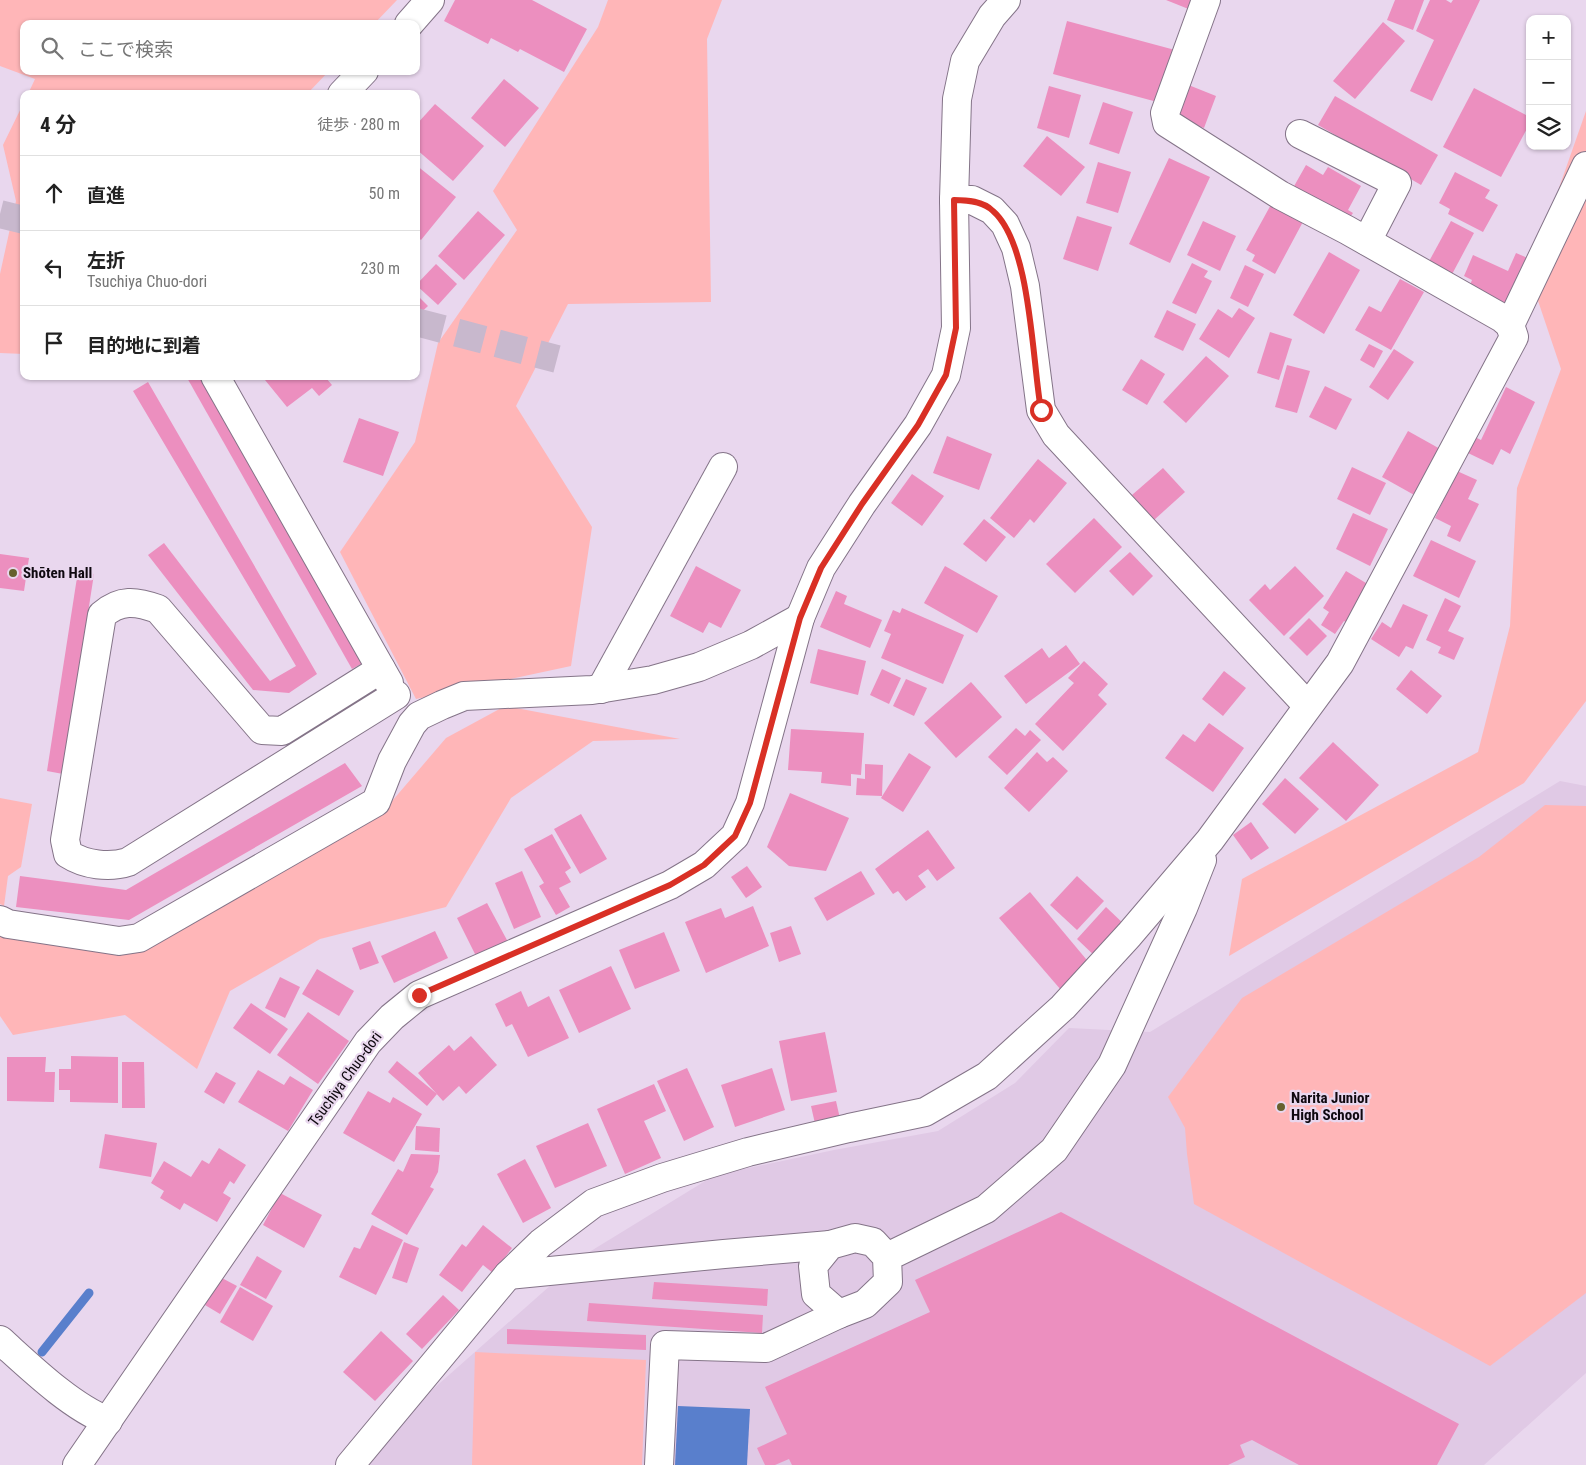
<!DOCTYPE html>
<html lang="ja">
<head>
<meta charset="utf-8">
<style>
  body { margin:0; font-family:"Roboto Condensed","Noto Sans JP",sans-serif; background:#f6f6f6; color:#222 }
  .controls { position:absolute; right:15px; top:15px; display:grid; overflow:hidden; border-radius:10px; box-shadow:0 1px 4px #0004 }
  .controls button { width:45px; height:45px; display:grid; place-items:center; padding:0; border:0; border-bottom:1px solid #e0e0e0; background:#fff; color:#222; font:25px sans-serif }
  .stop { position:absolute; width:15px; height:15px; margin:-11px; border:4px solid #d93025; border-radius:50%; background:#fff }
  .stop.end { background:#d93025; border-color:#fff; box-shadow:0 1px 5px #0008 }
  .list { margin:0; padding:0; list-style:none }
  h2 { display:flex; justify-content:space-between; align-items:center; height:65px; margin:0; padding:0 20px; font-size:21px }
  h2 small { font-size:16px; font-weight:400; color:#767676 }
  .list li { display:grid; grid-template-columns:32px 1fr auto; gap:15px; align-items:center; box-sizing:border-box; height:75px; padding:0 20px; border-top:1px solid #e0e0e0 }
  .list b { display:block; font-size:19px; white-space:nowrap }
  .list p { margin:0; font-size:16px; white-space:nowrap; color:#767676 }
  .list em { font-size:16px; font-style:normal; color:#767676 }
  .icon { flex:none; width:28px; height:28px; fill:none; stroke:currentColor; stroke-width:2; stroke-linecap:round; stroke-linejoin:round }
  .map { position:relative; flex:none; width:1586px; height:1465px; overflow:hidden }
  .search { position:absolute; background:#fff; box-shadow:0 1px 4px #0004; left:20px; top:20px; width:400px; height:55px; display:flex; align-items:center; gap:12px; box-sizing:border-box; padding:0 18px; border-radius:10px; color:#767676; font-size:19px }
  .panel { position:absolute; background:#fff; box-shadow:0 1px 4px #0004; left:20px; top:90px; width:400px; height:290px; border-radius:10px }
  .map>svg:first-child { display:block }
  .built { fill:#e0c9e5 }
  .green { fill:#ffb6b8 }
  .water { fill:#597fcc }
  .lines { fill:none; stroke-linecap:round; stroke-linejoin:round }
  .stream { stroke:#597fcc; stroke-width:9 }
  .building { fill:#ec8fbf }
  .minor-tunnel { stroke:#c8b8cd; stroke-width:28; stroke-dasharray:28 14; stroke-linecap:butt }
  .minor-casing { stroke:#847488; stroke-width:30 }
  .major-casing { stroke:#847488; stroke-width:30 }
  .minor { stroke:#fff; stroke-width:28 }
  .major { stroke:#fff; stroke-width:28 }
  .route { stroke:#d93025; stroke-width:6 }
  .poi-dot { fill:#67602d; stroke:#e9d7ee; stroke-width:2 }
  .labels { text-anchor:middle; stroke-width:4.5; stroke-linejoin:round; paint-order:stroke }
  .poi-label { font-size:15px; font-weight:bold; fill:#0f0910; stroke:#e9d7ee; text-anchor:start }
  .street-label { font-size:15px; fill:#0f0910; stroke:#e9d7ee }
</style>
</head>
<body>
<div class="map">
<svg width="1586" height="1465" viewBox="0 0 1586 1465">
  <rect width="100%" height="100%" fill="#e9d7ee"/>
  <polygon class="built" points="1560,781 1586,786 1586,1373 1484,1465 340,1465 415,1405 586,1254 715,1175 834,1150 938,1131 1015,1083 1069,1028 1150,1032"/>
  <g class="green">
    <polygon points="0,0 397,0 374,24 24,24 24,71 329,71 307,94 28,94 35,79 0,66"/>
    <polygon points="608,0 722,0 707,39 711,302 568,304 516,406 592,527 571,666 416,699 340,552 415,442 438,343 517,230 493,191 598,27"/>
    <polygon points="24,102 24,354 0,353 0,274 16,201 3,145"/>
    <polygon points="1586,111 1586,701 1524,783 1229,956 1242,879 1478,752 1510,626 1517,488 1561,369 1532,283 1560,185"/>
    <polygon points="505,706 680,739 593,741 511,798 446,907 320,939 230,991 197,1069 125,1015 13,1035 0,1016 0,930 46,944 118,952 381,814 446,738"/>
    <polygon points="0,798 32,804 21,867 8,876 4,906 0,904"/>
    <polygon points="1545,805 1586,806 1586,1293 1490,1366 1194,1204 1187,1154 1185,1128 1168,1097 1242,998 1479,857"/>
    <polygon points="475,1352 646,1360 642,1465 472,1465"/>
  </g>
  <polygon class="water" points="678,1406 750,1409 747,1465 675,1465"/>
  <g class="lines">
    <polyline class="stream" points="42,1352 89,1293"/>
  </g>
  <g class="building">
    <polygon points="455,0 532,0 587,29 564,72 520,49 518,52 491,38 488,44 444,21"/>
    <polygon points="1166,0 1195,0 1191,10"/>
    <polygon points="1395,0 1424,0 1413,30 1387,20"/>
    <polygon points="1430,0 1446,0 1451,3 1453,0 1480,0 1432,101 1410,91 1434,40 1416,31"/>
    <polygon points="1067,21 1175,50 1161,103 1053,74"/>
    <polygon points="1383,22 1405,41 1355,99 1333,81"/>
    <polygon points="504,79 539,108 505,147 471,118"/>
    <polygon points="1186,84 1216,96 1204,128 1173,117"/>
    <polygon points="1049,86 1081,95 1069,138 1037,128"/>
    <polygon points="1474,88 1530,117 1530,123 1501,177 1443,147"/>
    <polygon points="1335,96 1438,155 1421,185 1318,125"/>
    <polygon points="1103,102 1133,112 1119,154 1089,144"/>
    <polygon points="435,104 484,146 453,181 416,149 416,125"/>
    <polygon points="1047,136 1085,167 1061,196 1023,166"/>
    <polygon points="1169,158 1210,177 1170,263 1129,244"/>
    <polygon points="1098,162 1131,172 1118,213 1086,203"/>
    <polygon points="416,165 456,197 421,240 416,236"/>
    <polygon points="1306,165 1323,175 1328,167 1361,186 1348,210 1353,213 1348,220 1293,188"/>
    <polygon points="1455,172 1490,190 1485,198 1498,205 1483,232 1448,214 1450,209 1439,203"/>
    <polygon points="1273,201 1305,218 1275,274 1252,261 1255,255 1246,250"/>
    <polygon points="478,211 505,235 464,280 438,256"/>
    <polygon points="1077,216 1112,227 1098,271 1063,259"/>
    <polygon points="1203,221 1236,236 1220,271 1187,255"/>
    <polygon points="1451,221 1474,233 1450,278 1427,265"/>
    <polygon points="1329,252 1360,270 1324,334 1293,315"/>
    <polygon points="1516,253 1537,262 1515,313 1467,292 1472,280 1464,276 1473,255 1508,271"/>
    <polygon points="1192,263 1208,271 1204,277 1212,281 1196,314 1172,303"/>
    <polygon points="436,264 457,284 438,305 416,285"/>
    <polygon points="1245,265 1264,274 1248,307 1230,298"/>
    <polygon points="1400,279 1424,292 1391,350 1355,330 1369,306 1381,312"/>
    <polygon points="416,294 428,306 416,317"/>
    <polygon points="1239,308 1255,318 1229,358 1199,339 1218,309 1232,318"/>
    <polygon points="1167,310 1196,324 1183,351 1154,337"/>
    <polygon points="1270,332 1292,339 1279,380 1257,373"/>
    <polygon points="1369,344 1383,351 1374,368 1360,360"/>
    <polygon points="1394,349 1414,362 1388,400 1369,387"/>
    <polygon points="1206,356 1229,376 1186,423 1163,402"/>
    <polygon points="1141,359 1165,374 1147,405 1122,390"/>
    <polygon points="1287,365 1310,371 1297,413 1275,407"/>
    <polygon points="186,376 206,376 368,660 352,669"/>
    <polygon points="270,376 328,376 326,378 332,385 319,396 312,388 287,407 265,380"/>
    <polygon points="148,382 317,674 289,693 253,690 148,555 164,543 270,681 296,666 133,391"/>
    <polygon points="1325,386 1352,399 1336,430 1309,417"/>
    <polygon points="1506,387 1535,402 1510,454 1501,449 1493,465 1468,453 1475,437 1481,440"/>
    <polygon points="359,418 399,432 383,476 343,462"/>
    <polygon points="1408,431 1442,450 1416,496 1382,477"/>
    <polygon points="947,436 992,454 979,490 933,473"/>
    <polygon points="1038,459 1067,483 1034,523 1030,519 1014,538 990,518"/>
    <polygon points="1352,467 1386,483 1370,515 1337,499"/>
    <polygon points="1163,468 1185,492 1154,520 1132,495"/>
    <polygon points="1457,471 1477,480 1468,499 1479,504 1460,542 1447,536 1451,526 1435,518"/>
    <polygon points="912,474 944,496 922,526 891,503"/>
    <polygon points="1353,513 1388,529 1370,566 1336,549"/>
    <polygon points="1094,518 1122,547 1075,593 1046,564"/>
    <polygon points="984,519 1006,537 986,562 963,544"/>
    <polygon points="1431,540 1476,561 1459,598 1413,576"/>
    <polygon points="1130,552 1153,576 1133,596 1109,571"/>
    <polygon points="0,554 29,558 24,591 0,588"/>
    <polygon points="696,566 741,590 721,628 709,622 703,633 670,616"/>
    <polygon points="945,566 998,596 977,633 924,603"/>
    <polygon points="1295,566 1324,596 1284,636 1249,600 1265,584 1270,590"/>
    <polygon points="78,571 94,574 63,774 47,771"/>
    <polygon points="1346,571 1371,586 1347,623 1344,621 1335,634 1321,625 1329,612 1323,608"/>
    <polygon points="836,591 847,596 844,604 882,620 870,648 820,627"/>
    <polygon points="1445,598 1461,606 1448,631 1464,638 1454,660 1438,653 1441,647 1426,640"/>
    <polygon points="1403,604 1428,615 1413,649 1406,646 1399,657 1371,639 1382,622 1391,628"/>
    <polygon points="902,608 964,635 943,684 881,658 891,634 884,631 893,610 900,613"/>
    <polygon points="1309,618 1327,636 1307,656 1289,638"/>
    <polygon points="1066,645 1080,664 1026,704 1004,676 1042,648 1049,658"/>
    <polygon points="818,649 866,661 858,695 810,683"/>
    <polygon points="1084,661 1108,684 1098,695 1107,704 1063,751 1035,724 1074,683 1068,678"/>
    <polygon points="882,669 901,678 889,704 870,695"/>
    <polygon points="1411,670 1442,696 1427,714 1396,689"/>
    <polygon points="1224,671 1246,688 1223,716 1202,699"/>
    <polygon points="906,679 927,688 914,716 893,706"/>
    <polygon points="971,682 1002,717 956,758 924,723"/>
    <polygon points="1209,723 1244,748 1213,792 1165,758 1183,734 1195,742"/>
    <polygon points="1016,728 1025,736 1030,730 1041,740 1007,775 988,757"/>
    <polygon points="791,729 864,733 861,775 851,774 851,786 821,783 822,772 788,770"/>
    <polygon points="1333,742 1379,785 1346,821 1299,778"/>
    <polygon points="1037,752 1047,762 1053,757 1068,771 1029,812 1004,788"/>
    <polygon points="909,753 931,767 903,812 881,798"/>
    <polygon points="345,763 362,786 129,920 16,907 20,876 126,890"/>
    <polygon points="865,764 883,765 882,796 856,795 857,778 865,779"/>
    <polygon points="1285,778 1319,809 1295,834 1262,804"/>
    <polygon points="790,793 849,818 826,871 789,866 767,847"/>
    <polygon points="581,814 607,859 580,874 554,829"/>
    <polygon points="1251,822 1269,848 1251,860 1233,835"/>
    <polygon points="928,830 955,868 937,881 928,869 918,876 926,887 906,901 898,891 893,894 875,869"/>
    <polygon points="552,834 571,868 565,872 571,882 559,888 570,907 556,915 539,886 544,883 524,849"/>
    <polygon points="747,866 762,887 746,898 731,877"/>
    <polygon points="522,871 541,917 514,929 495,883"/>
    <polygon points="861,871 875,894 827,921 814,898"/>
    <polygon points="1077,876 1104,901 1077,930 1050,905"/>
    <polygon points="1030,892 1091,965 1061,990 999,918"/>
    <polygon points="487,903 508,942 477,958 457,918"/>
    <polygon points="753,906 769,946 706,973 685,922 721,908 725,918"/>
    <polygon points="1106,907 1127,927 1098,959 1077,939"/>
    <polygon points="791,926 801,954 779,962 770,933"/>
    <polygon points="435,931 448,958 394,983 381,956"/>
    <polygon points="664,932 680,971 635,989 619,950"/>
    <polygon points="370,941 379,963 360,970 352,948"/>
    <polygon points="611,966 631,1009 579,1033 559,990"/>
    <polygon points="317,969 354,991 339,1016 302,994"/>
    <polygon points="280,977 300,987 285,1018 265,1008"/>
    <polygon points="521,991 528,1007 549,996 569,1038 528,1057 512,1024 506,1027 495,1004"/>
    <polygon points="251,1003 288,1029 270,1054 233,1028"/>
    <polygon points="308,1012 349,1041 318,1084 277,1055"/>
    <polygon points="825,1032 837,1092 791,1101 779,1041"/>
    <polygon points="471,1036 497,1065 466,1094 459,1086 443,1101 418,1073 449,1045 454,1051"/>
    <polygon points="71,1056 118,1057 118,1103 70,1102 70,1090 59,1090 59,1069 71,1069"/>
    <polygon points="7,1057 46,1057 45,1072 55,1072 54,1102 7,1101"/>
    <polygon points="397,1061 437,1094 427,1106 388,1072"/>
    <polygon points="122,1062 144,1062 145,1108 122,1108"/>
    <polygon points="687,1068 714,1127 684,1141 657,1081"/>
    <polygon points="772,1068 785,1110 735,1127 721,1085"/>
    <polygon points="258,1070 284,1085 290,1076 313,1090 288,1131 238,1102"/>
    <polygon points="216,1072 236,1083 224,1104 204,1092"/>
    <polygon points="654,1084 666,1111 644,1121 661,1158 625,1174 597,1109"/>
    <polygon points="368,1091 390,1103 393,1097 422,1114 394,1162 343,1133"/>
    <polygon points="836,1101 841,1123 816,1128 811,1106"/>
    <polygon points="588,1123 607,1166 555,1188 536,1146"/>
    <polygon points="416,1126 440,1128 439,1152 415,1150"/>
    <polygon points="105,1134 157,1143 151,1177 99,1168"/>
    <polygon points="219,1148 246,1165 234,1184 230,1181 223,1193 231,1198 217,1222 184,1203 180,1210 160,1198 164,1191 151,1183 164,1161 191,1177 202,1160 209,1164"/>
    <polygon points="411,1154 440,1155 438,1172 430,1187 434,1189 407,1235 371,1214 398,1169 403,1172"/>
    <polygon points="525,1159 551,1208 523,1223 497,1174"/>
    <polygon points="280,1193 322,1215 304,1248 263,1225"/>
    <polygon points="1061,1212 1459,1424 1437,1465 1299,1465 1252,1440 1240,1445 1245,1457 1228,1465 792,1465 789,1459 775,1465 765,1465 757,1448 787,1434 765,1387 930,1312 915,1280"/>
    <polygon points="372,1225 403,1240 376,1295 339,1277 354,1247 360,1249"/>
    <polygon points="483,1225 512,1248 493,1273 483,1265 462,1292 439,1275 462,1244 466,1247"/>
    <polygon points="404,1242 419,1248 407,1283 392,1278"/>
    <polygon points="257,1256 282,1271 266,1299 240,1285"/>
    <polygon points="220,1277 237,1286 220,1314 205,1305"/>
    <polygon points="654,1282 768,1289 767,1306 652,1299"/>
    <polygon points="240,1287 273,1306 253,1341 220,1322"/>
    <polygon points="443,1295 459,1310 422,1349 406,1334"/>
    <polygon points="589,1303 763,1315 762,1333 587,1321"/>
    <polygon points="507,1329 646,1335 646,1350 507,1344"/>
    <polygon points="381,1331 413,1361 375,1401 343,1372"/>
  </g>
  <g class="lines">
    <g class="minor-tunnel">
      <polyline points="0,214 24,220"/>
      <polyline points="416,322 557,359"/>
    </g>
    <g class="minor-casing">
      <g id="minor">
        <polyline points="409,24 430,0"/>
        <polyline points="342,94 364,71"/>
        <polyline points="1300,134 1397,183 1367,241"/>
        <polyline points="954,200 972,200 992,210 1005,224 1016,248 1025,286 1041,410 1056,435 1307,705"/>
        <polyline points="1510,325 1586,166"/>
        <polyline points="215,376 389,683"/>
        <path d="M381,669L282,731L262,730L158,609C136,601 120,599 102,615L65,840L68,854C85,865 109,868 128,862L396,695"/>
        <polyline points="601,689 723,467"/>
        <polyline points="0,920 8,924 119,941 139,938 376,802 392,761 412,724 419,716 442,705 464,696 592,690 653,680 699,667 751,645 800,618"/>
        <polyline points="887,1257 888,1282 865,1304 839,1314 816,1294 813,1266 830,1245 855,1238 873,1242 887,1257 986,1209 1054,1150 1112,1065 1183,908 1202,860"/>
        <polyline points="508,1275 724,1254 830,1245"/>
        <path d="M0,1340C29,1366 71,1407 108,1421"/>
        <polyline points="350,1465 508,1275 541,1243 594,1203 662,1178 748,1152 849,1128 925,1112 987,1076 1063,1007 1129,935 1210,840 1340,663 1514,337 1510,325 1502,318 1347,230 1280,195 1167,123 1165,113 1206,0"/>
        <polyline points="659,1465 665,1345 766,1348 839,1314"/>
      </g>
    </g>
    <g class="major-casing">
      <polyline id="major" points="77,1465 368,1042 392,1017 419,995 670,885 704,865 735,836 750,803 800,618 821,568 862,504 918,425 946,375 956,328 954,200 957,99 965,61 992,16 1006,0"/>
    </g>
    <use href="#minor" class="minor"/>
    <use href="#major" class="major"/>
  </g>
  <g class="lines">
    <path class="route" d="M419,995L670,885L704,865L735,836L750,803L800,618L821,568L862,504L918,425L946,375L956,328L954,200C967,200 983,201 993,211C1031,244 1032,360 1041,410"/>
  </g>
  <g class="poi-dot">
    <circle cx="13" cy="573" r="5"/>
    <circle cx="1281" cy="1107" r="5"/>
  </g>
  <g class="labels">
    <g class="poi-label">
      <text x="23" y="578">Shōten Hall</text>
      <text x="1291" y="1103">Narita Junior<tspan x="1291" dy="17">High School</tspan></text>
    </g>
    <g class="street-label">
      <text transform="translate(345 1079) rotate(-54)" y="5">Tsuchiya Chuo-dori</text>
    </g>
  </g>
</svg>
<div class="controls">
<button>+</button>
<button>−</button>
<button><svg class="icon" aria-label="layers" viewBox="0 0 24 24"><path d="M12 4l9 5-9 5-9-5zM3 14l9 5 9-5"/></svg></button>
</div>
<div class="stop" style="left:1041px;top:410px"></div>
<div class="stop end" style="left:419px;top:995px"></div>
<div class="search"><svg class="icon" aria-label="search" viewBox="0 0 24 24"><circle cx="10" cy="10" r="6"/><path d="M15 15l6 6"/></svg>ここで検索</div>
<section class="panel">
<h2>4 分<small>徒歩 · 280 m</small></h2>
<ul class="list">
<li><svg class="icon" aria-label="ahead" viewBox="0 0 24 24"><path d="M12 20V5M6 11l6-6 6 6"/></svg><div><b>直進</b></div><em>50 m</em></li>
<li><svg class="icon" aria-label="left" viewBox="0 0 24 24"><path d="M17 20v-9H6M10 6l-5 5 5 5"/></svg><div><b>左折</b><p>Tsuchiya Chuo-dori</p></div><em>230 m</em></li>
<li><svg class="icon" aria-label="arrive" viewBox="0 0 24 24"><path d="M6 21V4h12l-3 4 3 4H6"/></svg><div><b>目的地に到着</b></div></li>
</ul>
</section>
</div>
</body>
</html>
